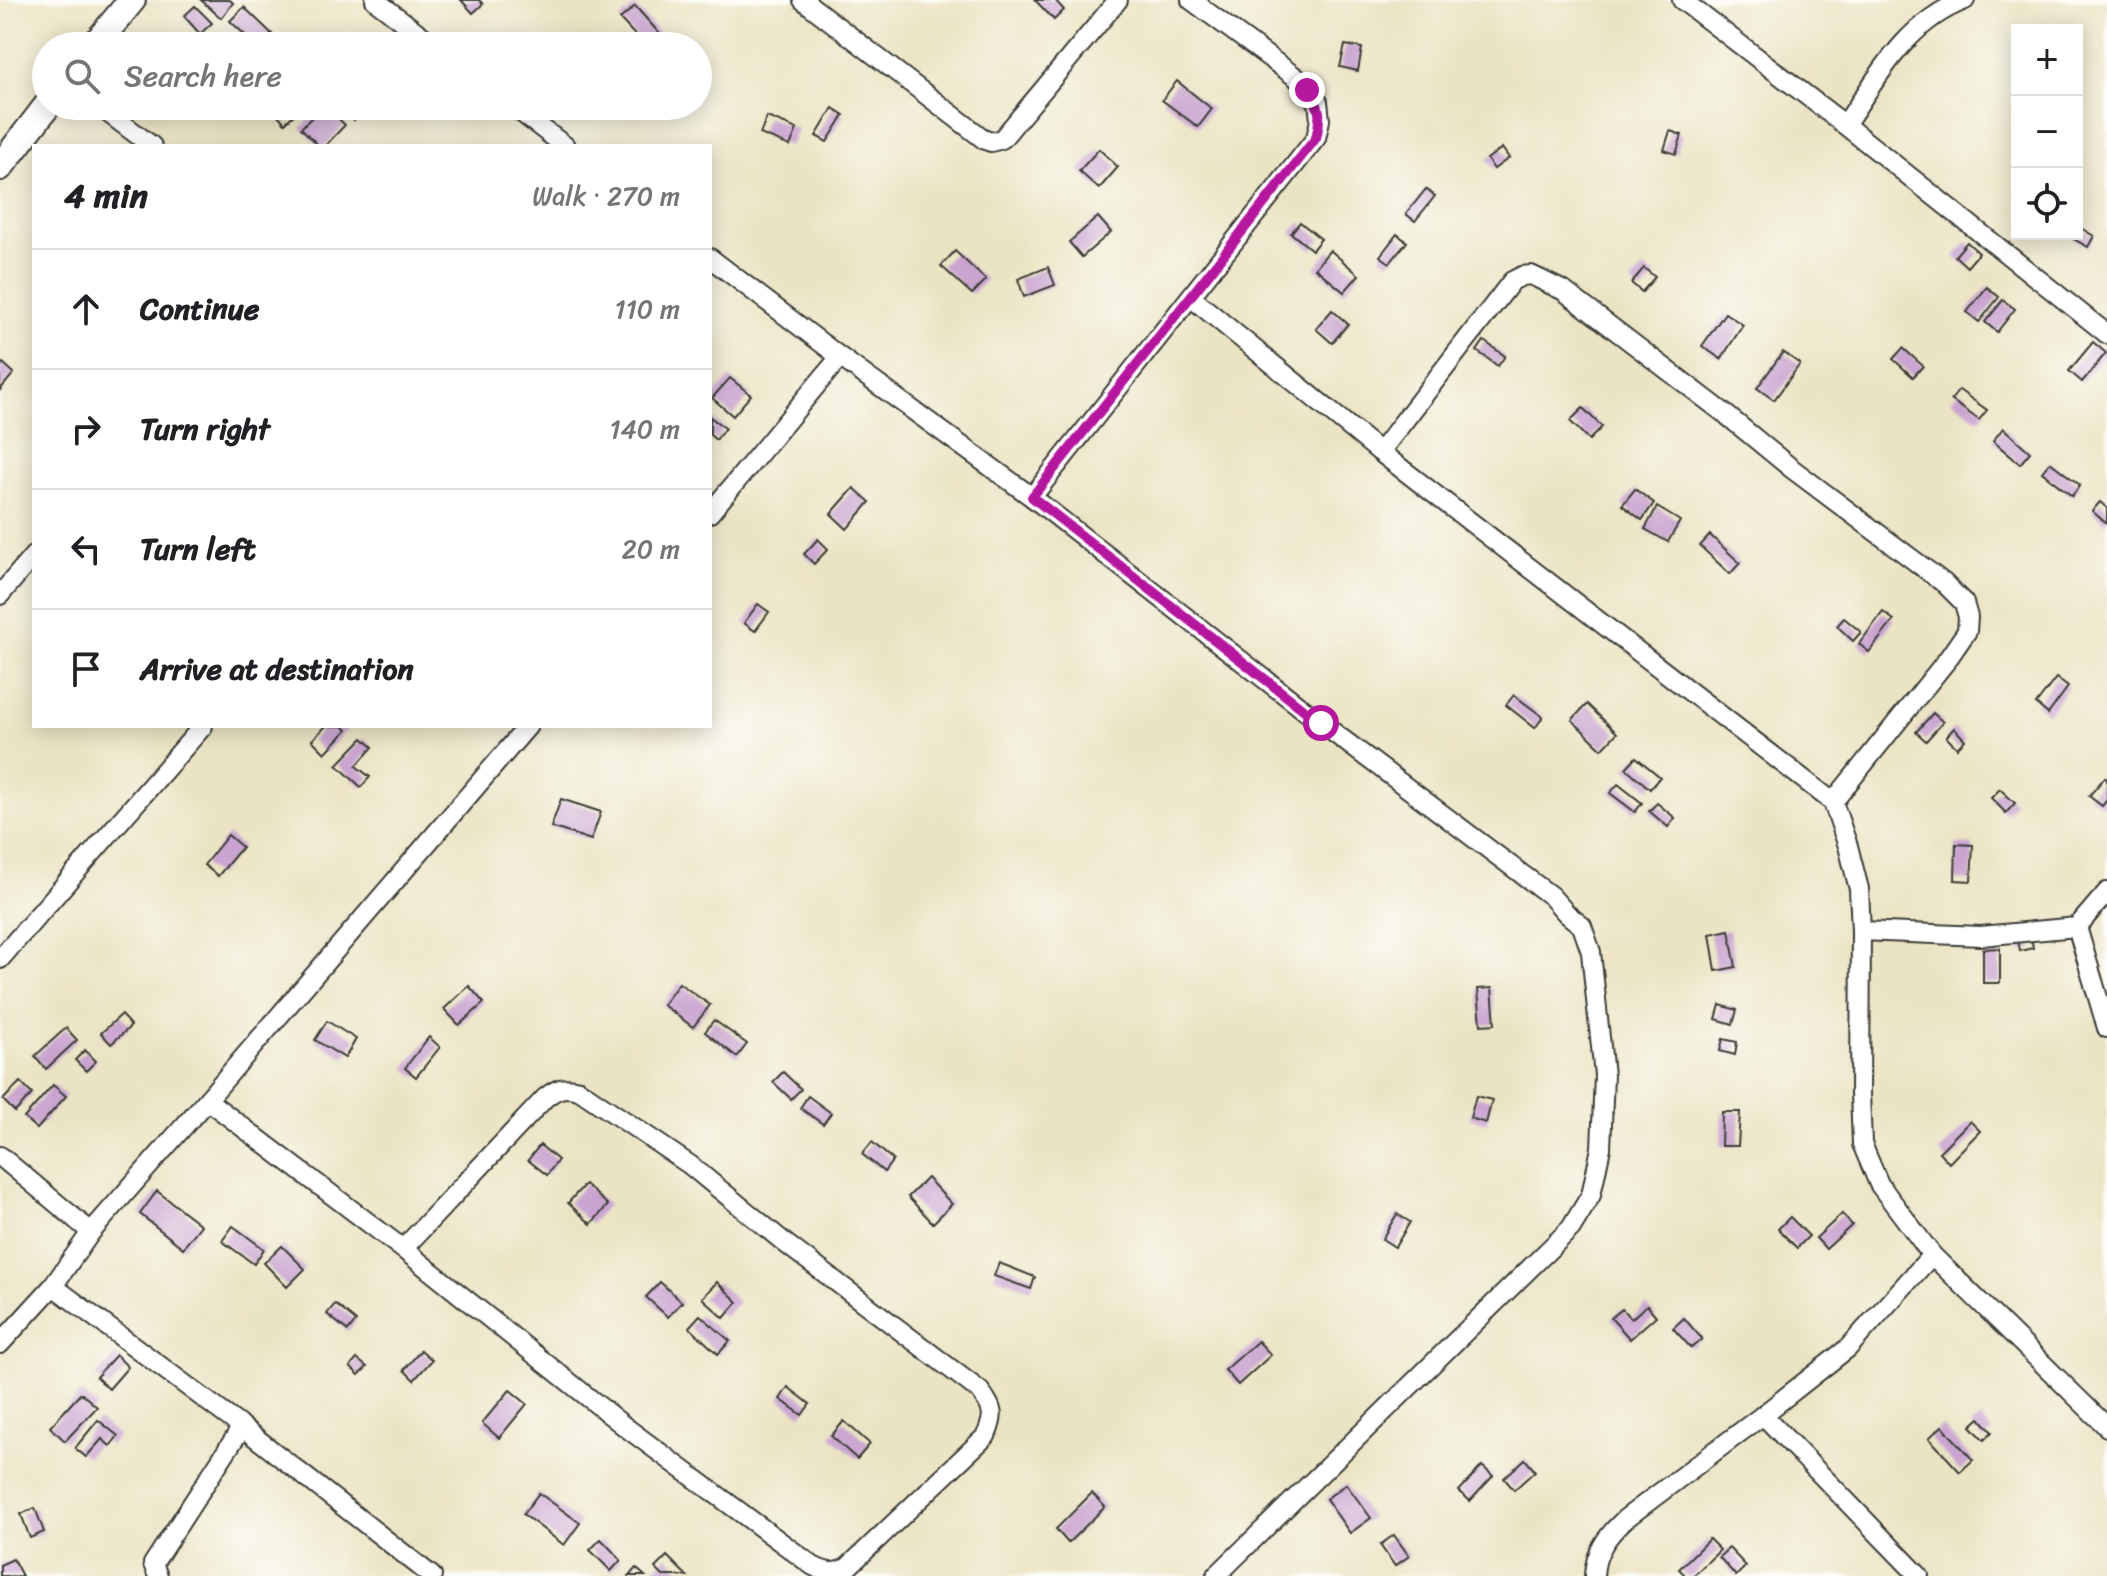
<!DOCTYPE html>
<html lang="en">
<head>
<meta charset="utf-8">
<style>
  body { margin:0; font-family:Sriracha,sans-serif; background:#f2f2f2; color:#202124 }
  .controls { position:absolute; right:24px; top:24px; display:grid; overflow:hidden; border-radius:0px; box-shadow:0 4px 20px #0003 }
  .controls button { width:72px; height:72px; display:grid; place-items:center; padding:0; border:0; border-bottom:2px solid #e0e0e0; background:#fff; color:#202124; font:40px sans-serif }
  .stop { position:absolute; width:24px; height:24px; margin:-18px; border:6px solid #b5179e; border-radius:50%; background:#fff }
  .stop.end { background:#b5179e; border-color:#fff; box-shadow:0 2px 8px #0008 }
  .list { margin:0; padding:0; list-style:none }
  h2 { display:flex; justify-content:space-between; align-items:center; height:104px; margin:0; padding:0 32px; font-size:34px }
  h2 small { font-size:26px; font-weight:400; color:#757577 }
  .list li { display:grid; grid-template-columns:52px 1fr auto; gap:24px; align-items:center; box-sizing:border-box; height:120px; padding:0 32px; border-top:2px solid #e0e0e0 }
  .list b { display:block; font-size:30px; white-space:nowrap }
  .list em { font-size:26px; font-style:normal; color:#757577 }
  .icon { flex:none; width:44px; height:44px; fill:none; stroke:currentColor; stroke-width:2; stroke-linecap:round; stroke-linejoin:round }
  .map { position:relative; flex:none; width:2107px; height:1576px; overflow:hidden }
  .search { position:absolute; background:#fff; box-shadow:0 4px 20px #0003; left:32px; top:32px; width:680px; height:88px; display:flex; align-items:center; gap:20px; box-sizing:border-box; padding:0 28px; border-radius:44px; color:#757577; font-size:30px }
  .panel { position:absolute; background:#fff; box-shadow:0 4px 20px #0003; left:32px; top:144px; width:680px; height:584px; border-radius:0px }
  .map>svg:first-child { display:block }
  .building { fill:#c9a4d0 }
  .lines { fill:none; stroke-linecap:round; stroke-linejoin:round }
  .street-casing { stroke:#3b3a35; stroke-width:22 }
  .secondary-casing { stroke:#3b3a35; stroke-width:30 }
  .street { stroke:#fff; stroke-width:18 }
  .secondary { stroke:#fff; stroke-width:26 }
  .route { stroke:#b5179e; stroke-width:10 }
</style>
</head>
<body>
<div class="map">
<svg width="2107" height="1576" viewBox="0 0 2107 1576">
  <rect width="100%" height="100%" fill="#fdfcf7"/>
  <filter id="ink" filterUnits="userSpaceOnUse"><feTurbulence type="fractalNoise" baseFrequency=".0125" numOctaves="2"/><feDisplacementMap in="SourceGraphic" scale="16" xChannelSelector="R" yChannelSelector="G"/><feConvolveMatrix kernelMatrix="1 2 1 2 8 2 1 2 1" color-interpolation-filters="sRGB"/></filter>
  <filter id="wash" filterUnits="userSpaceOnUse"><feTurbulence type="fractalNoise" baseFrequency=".006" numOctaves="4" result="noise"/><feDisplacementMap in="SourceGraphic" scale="32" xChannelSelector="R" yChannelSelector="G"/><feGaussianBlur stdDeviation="1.8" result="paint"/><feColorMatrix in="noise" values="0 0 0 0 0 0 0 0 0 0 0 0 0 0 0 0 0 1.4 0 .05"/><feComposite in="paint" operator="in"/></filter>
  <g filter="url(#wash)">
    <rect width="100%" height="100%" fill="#ebe4c4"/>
    <g id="blocks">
      <g class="building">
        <polygon points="201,0 230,0 233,3 221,18"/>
        <polygon points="461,0 479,0 483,4 473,13"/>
        <polygon points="1035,0 1055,0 1064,10 1054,20"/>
        <polygon points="195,6 212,23 200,34 184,16"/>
        <polygon points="635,6 659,33 644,45 620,19"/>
        <polygon points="244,7 272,34 260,46 257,46 230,21"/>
        <polygon points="1345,45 1362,48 1358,71 1340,67"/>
        <polygon points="1177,81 1212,109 1198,127 1162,100"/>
        <polygon points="270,106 303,106 285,123"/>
        <polygon points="323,106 326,106 345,125 325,146 319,146 301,128"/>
        <polygon points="339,106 367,106 354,120"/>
        <polygon points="833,108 844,115 827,142 816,136"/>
        <polygon points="767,117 797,129 790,146 760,134"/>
        <polygon points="1670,131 1682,135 1676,154 1664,150"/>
        <polygon points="1502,148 1509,158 1494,169 1487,159"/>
        <polygon points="1099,149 1118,167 1099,189 1079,171"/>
        <polygon points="1426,189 1435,196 1415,221 1406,214"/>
        <polygon points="1098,217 1111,232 1082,257 1069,242"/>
        <polygon points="1300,222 1321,239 1312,250 1291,233"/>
        <polygon points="2079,227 2094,236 2088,247 2072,238 2077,234"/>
        <polygon points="1397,234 1407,242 1390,263 1380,256"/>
        <polygon points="1967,242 1979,253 1967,267 1955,256"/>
        <polygon points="1330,250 1359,275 1344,292 1315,268"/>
        <polygon points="955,251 986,280 972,294 941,266"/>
        <polygon points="1048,267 1055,285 1024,297 1018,279"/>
        <polygon points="1644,268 1655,277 1642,292 1631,283"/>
        <polygon points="1987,287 1999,297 1979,322 1967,312"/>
        <polygon points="2003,300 2015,309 1997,332 1985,322"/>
        <polygon points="1332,310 1348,324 1332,343 1316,329"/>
        <polygon points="1725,313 1743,325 1721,359 1702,346"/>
        <polygon points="1484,341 1505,356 1498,366 1477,351"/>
        <polygon points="2093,342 2106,353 2082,382 2069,371"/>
        <polygon points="1903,348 1923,366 1913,377 1893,359"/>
        <polygon points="1783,352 1800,364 1774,400 1757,388"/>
        <polygon points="3,363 14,373 0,390 0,367"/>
        <polygon points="730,378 751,395 733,416 712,398"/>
        <polygon points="1959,390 1987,410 1979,420 1951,400"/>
        <polygon points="1583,408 1602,427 1589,440 1570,421"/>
        <polygon points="710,417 725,428 716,440 710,435"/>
        <polygon points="2003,428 2030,452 2020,464 1993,441"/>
        <polygon points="2050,462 2080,485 2072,496 2042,472"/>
        <polygon points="854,488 870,502 847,529 831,514"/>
        <polygon points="1635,489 1654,503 1642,520 1622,505"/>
        <polygon points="2100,502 2107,508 2107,524 2092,511"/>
        <polygon points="1657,507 1680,521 1668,542 1645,529"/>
        <polygon points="1710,535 1740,563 1730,574 1700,546"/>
        <polygon points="818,539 828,549 814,564 804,554"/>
        <polygon points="758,604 769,612 755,631 744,623"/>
        <polygon points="1883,612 1894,620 1869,652 1859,644"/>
        <polygon points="1844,618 1861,632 1853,641 1837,626"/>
        <polygon points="2056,678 2068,687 2048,714 2036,704"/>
        <polygon points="1514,695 1543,717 1535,728 1506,705"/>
        <polygon points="1587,704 1617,733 1602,749 1572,720"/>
        <polygon points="1933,713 1943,722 1926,741 1916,732"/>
        <polygon points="326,726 343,726 347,730 325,753 312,740"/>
        <polygon points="1954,728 1965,740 1957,748 1946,737"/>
        <polygon points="363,738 373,747 356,766 370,777 361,787 337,765"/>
        <polygon points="1636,757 1660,777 1650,789 1626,768"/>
        <polygon points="2105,777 2107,779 2107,800 2102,806 2089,796"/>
        <polygon points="1618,784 1642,803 1635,812 1610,793"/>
        <polygon points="2000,789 2015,803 2006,813 1991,798"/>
        <polygon points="561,799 601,812 591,840 551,827"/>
        <polygon points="1657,803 1675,818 1668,827 1649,811"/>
        <polygon points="228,835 242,847 218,876 204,865"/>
        <polygon points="1956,844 1973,845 1971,881 1955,880"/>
        <polygon points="1729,930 1736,967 1716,971 1710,934"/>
        <polygon points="2031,937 2033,948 2020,951 2018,940"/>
        <polygon points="2000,948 2000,983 1983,983 1983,949"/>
        <polygon points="679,983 710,1005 693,1027 663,1005"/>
        <polygon points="469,986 484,1003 459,1025 444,1009"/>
        <polygon points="1492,988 1495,1024 1481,1025 1478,989"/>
        <polygon points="1720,1005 1737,1010 1733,1024 1716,1019"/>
        <polygon points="121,1015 131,1026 111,1044 101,1033"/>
        <polygon points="714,1020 747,1044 737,1057 705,1032"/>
        <polygon points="327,1021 356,1039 345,1058 315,1040"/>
        <polygon points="66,1028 77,1040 46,1069 35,1056"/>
        <polygon points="429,1037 440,1047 416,1077 405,1068"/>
        <polygon points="1723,1039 1737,1042 1735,1055 1720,1051"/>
        <polygon points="85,1050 96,1061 86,1071 75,1060"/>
        <polygon points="783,1072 801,1089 791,1099 773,1082"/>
        <polygon points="20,1082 32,1094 15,1112 3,1100"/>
        <polygon points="53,1085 66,1096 37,1129 24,1118"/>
        <polygon points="808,1096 831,1113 823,1124 800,1108"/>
        <polygon points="1476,1096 1492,1100 1486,1123 1470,1118"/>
        <polygon points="1722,1112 1740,1112 1738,1146 1721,1146"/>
        <polygon points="1970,1121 1980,1131 1949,1163 1939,1152"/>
        <polygon points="872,1142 893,1160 884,1172 862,1154"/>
        <polygon points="540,1145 558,1160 547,1175 528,1160"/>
        <polygon points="927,1178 952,1204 933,1223 908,1197"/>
        <polygon points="585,1184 608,1205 591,1224 568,1203"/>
        <polygon points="157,1191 201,1225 183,1248 140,1214"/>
        <polygon points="1397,1214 1410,1222 1395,1247 1382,1239"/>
        <polygon points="1842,1214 1852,1225 1826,1249 1816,1238"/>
        <polygon points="1790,1217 1809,1236 1797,1248 1778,1229"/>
        <polygon points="233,1226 264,1249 254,1264 222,1241"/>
        <polygon points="282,1246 305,1269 287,1287 264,1263"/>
        <polygon points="999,1263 1035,1277 1031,1289 994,1276"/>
        <polygon points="660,1282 682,1302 668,1317 646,1297"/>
        <polygon points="717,1282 738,1302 724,1318 702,1298"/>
        <polygon points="335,1304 356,1321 348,1331 327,1314"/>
        <polygon points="1647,1305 1656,1316 1630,1339 1611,1318 1622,1309 1631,1319"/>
        <polygon points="700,1315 730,1341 718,1354 689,1327"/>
        <polygon points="1684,1318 1702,1339 1691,1348 1673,1328"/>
        <polygon points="1258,1341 1271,1355 1238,1385 1225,1370"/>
        <polygon points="421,1350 432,1360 414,1380 404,1370"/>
        <polygon points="116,1355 128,1367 109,1389 96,1377"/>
        <polygon points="357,1359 367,1367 359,1375 350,1367"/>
        <polygon points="788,1387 810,1404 802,1415 780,1399"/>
        <polygon points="510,1390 527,1404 499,1438 482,1423"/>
        <polygon points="81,1393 97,1407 65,1441 50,1427"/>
        <polygon points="1980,1418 1992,1432 1984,1440 1971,1426"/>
        <polygon points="98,1420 118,1436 110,1446 102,1439 86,1457 75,1448"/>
        <polygon points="844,1421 870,1444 857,1459 831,1436"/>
        <polygon points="1942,1426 1973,1460 1960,1472 1929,1438"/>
        <polygon points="1525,1459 1535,1471 1514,1490 1504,1478"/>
        <polygon points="1482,1466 1493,1476 1470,1501 1459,1491"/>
        <polygon points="1346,1484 1371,1518 1350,1533 1326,1499"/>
        <polygon points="539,1493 580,1523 564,1545 523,1514"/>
        <polygon points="1092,1493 1105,1507 1068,1543 1056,1529"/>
        <polygon points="35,1508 44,1532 30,1538 21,1514"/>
        <polygon points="1394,1535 1409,1556 1395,1566 1380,1545"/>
        <polygon points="601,1539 621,1560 611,1571 590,1550"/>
        <polygon points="1709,1539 1720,1550 1693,1576 1686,1576 1679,1569"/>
        <polygon points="1729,1548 1746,1566 1736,1576 1719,1557"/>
        <polygon points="667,1556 687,1576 663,1576 655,1568"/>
        <polygon points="13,1559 22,1576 0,1576 0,1565"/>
        <polygon points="636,1568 645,1576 629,1576"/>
      </g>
    </g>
  </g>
  <g filter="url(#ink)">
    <use href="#blocks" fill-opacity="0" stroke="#3b3a35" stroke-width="2"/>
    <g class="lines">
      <g class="street-casing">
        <g id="street">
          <polyline points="375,0 435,46"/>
          <polyline points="803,0 985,140 991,142 1002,139 1118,0"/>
          <polyline points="1682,0 1845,125 2107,334"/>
          <polyline points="99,106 152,146"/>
          <polyline points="513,106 565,146"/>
          <path d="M1845,125C1878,76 1907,22 1965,0"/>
          <polyline points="710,258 840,357 1032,497 1321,723 1551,896 1567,914 1582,926 1591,952 1604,1075 1601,1148 1591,1195 1571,1228 1216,1576"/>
          <polyline points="1192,298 1380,452 1833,802 1848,846 1859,889 1861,931 1860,1093 1862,1144 1879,1184 1932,1255 2107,1427"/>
          <polyline points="1380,452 1512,281 1522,276 1531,275 1564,291 1724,413 1791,468 1944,583 1964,603 1968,617 1967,631 1947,660 1833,802"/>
          <polyline points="1032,497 1316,138 1320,120 1318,102 1297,78 1191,0"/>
          <polyline points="710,513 840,357"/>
          <polyline points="0,595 34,555"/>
          <polyline points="2077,927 2107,1028"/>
          <polyline points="1861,931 1981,936 2077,927 2107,892"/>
          <polyline points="0,959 203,726"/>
          <path d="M207,1100L403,1249L624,1426L813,1566C827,1573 834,1574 847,1568L986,1436C995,1415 994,1409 980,1391L785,1243L690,1165L579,1090C564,1086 557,1088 545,1098L403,1249"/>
          <polyline points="0,1156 91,1232"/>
          <polyline points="53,1286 242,1427 432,1576"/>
          <polyline points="0,1344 53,1286 91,1232 207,1100 528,726"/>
          <polyline points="1763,1415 1919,1576"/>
          <polyline points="158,1576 153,1564 242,1427"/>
          <path d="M1594,1576C1595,1551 1608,1535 1625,1519L1763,1415L1848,1348L1932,1255"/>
        </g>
      </g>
      <g class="secondary-casing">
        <g id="secondary">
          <polyline points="94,46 132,0"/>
          <polyline points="0,167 47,106"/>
        </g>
      </g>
      <use href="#street" class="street"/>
      <use href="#secondary" class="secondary"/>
    </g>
  </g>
  <g class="lines" filter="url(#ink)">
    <path class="route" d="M1307,90C1322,107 1321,116 1316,138L1032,497L1321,723"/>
  </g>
</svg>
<div class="controls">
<button>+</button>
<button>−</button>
<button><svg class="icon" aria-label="locate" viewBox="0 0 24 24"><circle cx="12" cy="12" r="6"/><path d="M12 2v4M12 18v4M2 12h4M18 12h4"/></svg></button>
</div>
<div class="stop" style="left:1321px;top:723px"></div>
<div class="stop end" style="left:1307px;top:90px"></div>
<div class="search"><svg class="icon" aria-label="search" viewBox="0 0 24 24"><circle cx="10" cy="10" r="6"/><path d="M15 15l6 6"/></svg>Search here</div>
<section class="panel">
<h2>4 min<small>Walk · 270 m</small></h2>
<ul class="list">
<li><svg class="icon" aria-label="ahead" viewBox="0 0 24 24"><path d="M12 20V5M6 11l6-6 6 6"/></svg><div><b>Continue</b></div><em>110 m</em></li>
<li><svg class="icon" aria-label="right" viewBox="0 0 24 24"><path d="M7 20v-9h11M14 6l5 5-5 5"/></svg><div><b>Turn right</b></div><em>140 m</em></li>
<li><svg class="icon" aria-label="left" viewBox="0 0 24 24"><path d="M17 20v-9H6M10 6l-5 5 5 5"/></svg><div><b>Turn left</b></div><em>20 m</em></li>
<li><svg class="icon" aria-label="arrive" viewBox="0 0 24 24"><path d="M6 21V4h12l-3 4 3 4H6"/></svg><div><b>Arrive at destination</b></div></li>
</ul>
</section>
</div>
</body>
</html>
